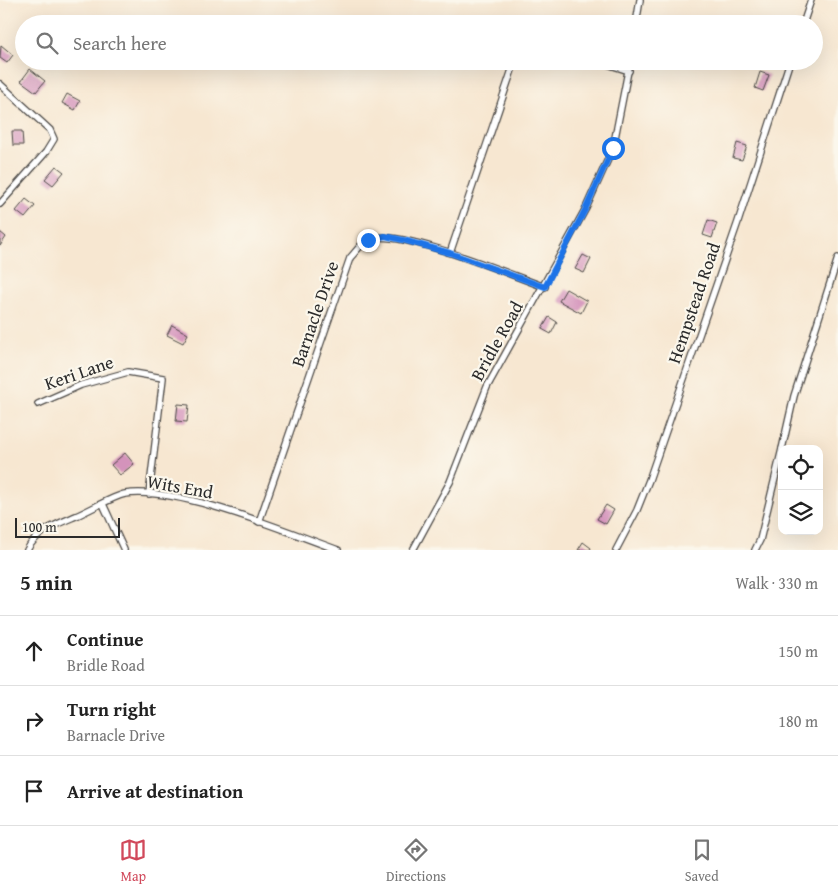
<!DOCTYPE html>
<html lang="en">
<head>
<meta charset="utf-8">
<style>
  body { margin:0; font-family:"Gentium Book Plus",serif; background:#f6f6f6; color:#222 }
  .controls { position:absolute; right:15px; bottom:15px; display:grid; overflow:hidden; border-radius:10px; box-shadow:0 5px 20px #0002 }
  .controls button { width:45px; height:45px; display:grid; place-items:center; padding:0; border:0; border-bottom:1px solid #e0e0e0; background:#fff; color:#222; font:25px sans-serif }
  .scale { position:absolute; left:15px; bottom:12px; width:105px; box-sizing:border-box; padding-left:5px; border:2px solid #2b2b2b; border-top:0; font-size:14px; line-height:18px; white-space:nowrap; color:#2b2b2b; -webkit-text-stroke:4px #fbf7ec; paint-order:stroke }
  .stop { position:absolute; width:15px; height:15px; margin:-11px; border:4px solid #1a73e8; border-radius:50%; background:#fff }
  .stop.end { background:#1a73e8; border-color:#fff; box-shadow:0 1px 5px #0008 }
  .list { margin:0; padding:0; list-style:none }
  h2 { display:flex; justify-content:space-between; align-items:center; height:65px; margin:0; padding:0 20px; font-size:21px }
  h2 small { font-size:16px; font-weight:400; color:#767676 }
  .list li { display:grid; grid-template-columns:32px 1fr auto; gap:15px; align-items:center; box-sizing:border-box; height:70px; padding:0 20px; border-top:1px solid #e0e0e0 }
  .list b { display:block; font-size:19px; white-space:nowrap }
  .list p { margin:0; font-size:16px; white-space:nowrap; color:#767676 }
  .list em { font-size:16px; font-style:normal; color:#767676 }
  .icon { flex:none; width:28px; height:28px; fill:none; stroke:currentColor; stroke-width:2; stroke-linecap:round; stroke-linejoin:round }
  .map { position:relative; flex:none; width:838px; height:550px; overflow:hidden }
  .search { position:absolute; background:#fff; box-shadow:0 5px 20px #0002; left:15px; right:15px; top:15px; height:55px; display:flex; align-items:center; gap:12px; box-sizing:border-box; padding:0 18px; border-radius:28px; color:#767676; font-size:19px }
  .sheet { height:275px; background:#fff }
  nav { display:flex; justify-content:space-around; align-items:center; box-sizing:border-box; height:70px; border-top:1px solid #e0e0e0; background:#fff; font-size:14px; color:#767676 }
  nav a { display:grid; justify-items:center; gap:2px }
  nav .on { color:#d1495b }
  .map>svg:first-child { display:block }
  .building { fill:#d493bb }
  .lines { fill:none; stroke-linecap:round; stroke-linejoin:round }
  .street-casing { stroke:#4a4744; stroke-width:8 }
  .street { stroke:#fff; stroke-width:5.5 }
  .route { stroke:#1a73e8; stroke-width:6 }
  .labels { text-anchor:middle; stroke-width:4.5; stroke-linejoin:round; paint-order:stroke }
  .street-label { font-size:18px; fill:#2b2b2b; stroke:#fbf7ec }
</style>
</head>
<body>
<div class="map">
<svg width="838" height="550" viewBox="0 0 838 550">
  <rect width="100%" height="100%" fill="#fbf7ec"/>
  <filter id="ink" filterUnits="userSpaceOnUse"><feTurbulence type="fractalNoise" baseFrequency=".02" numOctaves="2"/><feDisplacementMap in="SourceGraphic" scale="10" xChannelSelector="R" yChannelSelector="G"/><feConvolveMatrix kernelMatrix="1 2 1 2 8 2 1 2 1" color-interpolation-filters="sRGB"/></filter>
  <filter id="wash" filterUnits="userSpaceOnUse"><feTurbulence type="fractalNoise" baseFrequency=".0096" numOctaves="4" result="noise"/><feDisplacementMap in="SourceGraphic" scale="20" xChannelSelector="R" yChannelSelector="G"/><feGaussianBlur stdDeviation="1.12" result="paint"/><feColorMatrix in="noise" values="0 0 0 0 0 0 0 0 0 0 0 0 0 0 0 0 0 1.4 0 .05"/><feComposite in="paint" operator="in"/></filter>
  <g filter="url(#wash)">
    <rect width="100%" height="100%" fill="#f7e7d1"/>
    <g id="blocks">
      <g class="building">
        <polygon points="1,45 13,55 7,63 0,58"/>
        <polygon points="30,69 45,81 36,92 21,81"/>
        <polygon points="760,72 769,75 763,91 755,88"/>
        <polygon points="67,94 80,101 75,110 62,103"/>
        <polygon points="12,131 22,131 23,145 13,145"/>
        <polygon points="737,143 747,146 742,160 733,158"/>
        <polygon points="56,166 64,172 53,185 45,179"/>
        <polygon points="26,199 35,206 25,218 16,211"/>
        <polygon points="708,220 717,223 712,238 703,235"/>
        <polygon points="0,232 6,237 0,246"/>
        <polygon points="583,255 591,259 584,273 575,269"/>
        <polygon points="566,289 587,301 581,313 559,301"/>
        <polygon points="549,317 557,322 551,334 542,329"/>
        <polygon points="172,325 188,334 183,343 167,335"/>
        <polygon points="178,404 189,405 187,422 176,421"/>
        <polygon points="125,453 134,464 120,475 111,465"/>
        <polygon points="606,505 614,510 606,524 597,519"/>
        <polygon points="583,542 591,548 590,550 578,550"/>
      </g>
    </g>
  </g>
  <g filter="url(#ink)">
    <use href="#blocks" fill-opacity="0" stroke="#4a4744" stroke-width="1"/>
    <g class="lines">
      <g class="street-casing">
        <g id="street">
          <polyline points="477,20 488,24"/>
          <polyline points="636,24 640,0"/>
          <polyline points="803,24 811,0"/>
          <polyline points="598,61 629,71"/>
          <polyline points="0,84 50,130 54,139 46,152 0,204"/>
          <polyline points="450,253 515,61"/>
          <polyline points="38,404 81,385 128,372 163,378 149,494"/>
          <polyline points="782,449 794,396 838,258"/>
          <polyline points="103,504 124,550"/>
          <path d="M259,522L350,258C355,253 362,242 369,239C399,228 511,275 545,287"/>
          <path d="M27,550C37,531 57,524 76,516C88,511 114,496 125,494C179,486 285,531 338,550"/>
          <polyline points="413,550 450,482 487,387 586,208 613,148 630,61"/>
          <polyline points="616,550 637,510 649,480 738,222 790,61"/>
          <polyline points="755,550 760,540 782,449"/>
        </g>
      </g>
      <use href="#street" class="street"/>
    </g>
  </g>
  <g class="lines" filter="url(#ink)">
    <polyline class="route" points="368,240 385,236 403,240 450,253 545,287 586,208 613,148"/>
  </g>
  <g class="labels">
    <g class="street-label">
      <text transform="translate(694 303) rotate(-71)" y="6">Hempstead Road</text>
      <text transform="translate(315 314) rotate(-71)" y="6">Barnacle Drive</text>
      <text transform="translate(497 341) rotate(-61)" y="6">Bridle Road</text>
      <text transform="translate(79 373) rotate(-19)" y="6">Keri Lane</text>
      <text transform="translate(180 487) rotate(10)" y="6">Wits End</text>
    </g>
  </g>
</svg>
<div class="controls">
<button><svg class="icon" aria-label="locate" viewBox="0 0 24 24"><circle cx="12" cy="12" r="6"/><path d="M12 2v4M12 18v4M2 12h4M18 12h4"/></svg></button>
<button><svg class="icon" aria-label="layers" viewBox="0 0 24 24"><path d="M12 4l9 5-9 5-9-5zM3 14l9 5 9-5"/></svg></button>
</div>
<div class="scale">100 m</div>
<div class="stop" style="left:613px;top:148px"></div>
<div class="stop end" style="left:368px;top:240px"></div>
<div class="search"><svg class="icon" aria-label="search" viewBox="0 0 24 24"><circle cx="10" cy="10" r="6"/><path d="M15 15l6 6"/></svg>Search here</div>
</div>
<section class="sheet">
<h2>5 min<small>Walk · 330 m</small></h2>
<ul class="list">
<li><svg class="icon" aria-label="ahead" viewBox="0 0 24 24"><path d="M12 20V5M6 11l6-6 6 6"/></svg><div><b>Continue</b><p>Bridle Road</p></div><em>150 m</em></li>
<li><svg class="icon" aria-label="right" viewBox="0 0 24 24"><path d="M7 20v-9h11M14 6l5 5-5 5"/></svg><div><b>Turn right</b><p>Barnacle Drive</p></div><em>180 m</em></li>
<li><svg class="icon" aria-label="arrive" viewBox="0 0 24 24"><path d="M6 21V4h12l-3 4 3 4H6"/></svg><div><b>Arrive at destination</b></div></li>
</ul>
</section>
<nav>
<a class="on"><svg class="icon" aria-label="map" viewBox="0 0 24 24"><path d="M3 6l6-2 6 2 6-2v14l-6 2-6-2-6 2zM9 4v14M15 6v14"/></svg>Map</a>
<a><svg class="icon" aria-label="directions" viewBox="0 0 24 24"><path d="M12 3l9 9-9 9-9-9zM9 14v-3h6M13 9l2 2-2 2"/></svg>Directions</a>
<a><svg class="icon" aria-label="saved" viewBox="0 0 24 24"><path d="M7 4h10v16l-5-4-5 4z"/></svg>Saved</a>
</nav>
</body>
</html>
